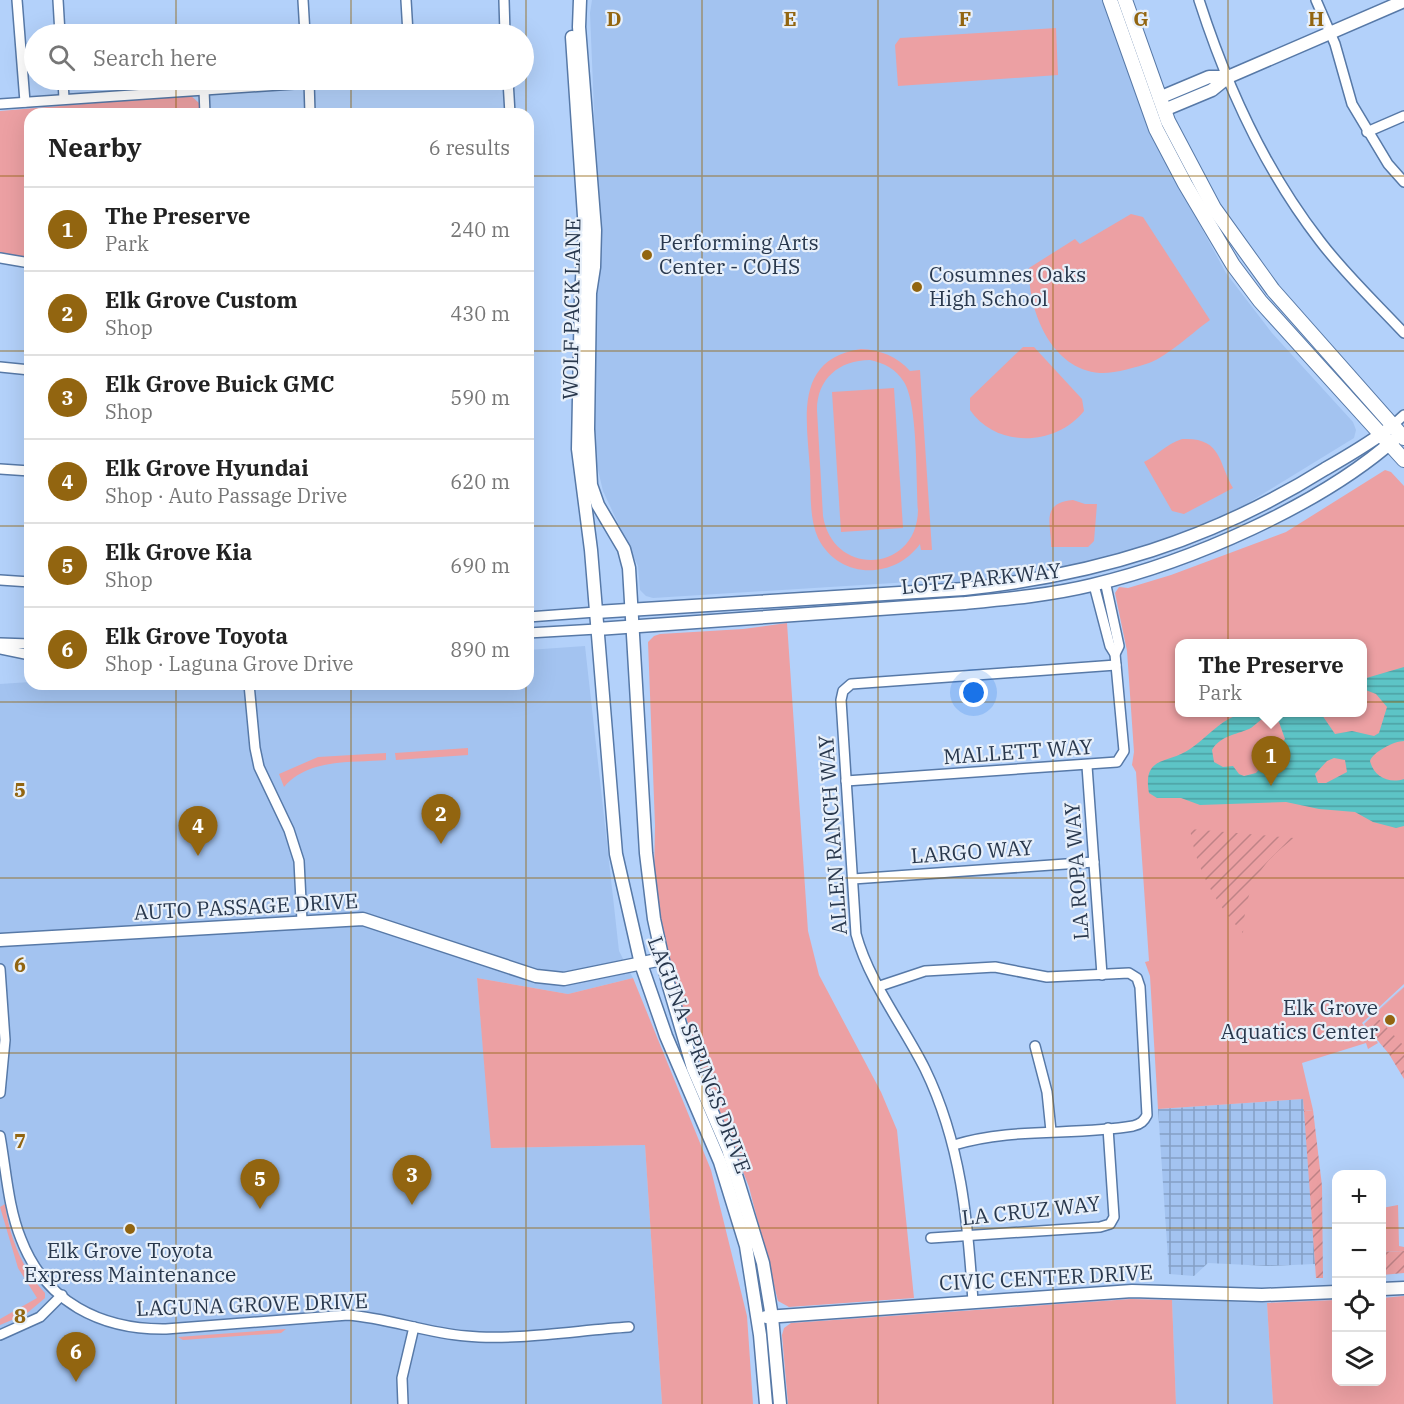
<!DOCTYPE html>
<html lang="en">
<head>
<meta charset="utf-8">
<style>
  body { margin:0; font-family:"IBM Plex Serif",serif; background:#f6f6f6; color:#222 }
  .controls { position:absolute; right:18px; bottom:18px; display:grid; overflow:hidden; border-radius:12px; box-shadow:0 6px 24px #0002 }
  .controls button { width:54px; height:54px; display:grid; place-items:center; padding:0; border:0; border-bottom:2px solid #e0e0e0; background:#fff; color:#222; font:30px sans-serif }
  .you { position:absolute; left:974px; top:693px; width:21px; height:21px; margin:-15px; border:4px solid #fff; border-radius:50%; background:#1a73e8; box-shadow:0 0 0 9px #1a73e833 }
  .badge { display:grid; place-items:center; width:39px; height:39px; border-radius:50%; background:#926510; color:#fff; font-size:20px; font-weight:700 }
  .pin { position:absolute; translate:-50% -50px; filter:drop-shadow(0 2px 3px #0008) }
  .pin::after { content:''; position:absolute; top:32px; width:21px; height:18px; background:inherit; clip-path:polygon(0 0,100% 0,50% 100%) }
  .popup { position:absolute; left:1175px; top:639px; width:192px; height:78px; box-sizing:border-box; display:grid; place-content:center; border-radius:12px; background:#fff; filter:drop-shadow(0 2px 4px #0005); font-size:20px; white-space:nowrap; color:#767676 }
  .popup b { font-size:22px; color:#222 }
  .popup::after { content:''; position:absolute; left:50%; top:100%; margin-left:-12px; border:12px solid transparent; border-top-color:#fff }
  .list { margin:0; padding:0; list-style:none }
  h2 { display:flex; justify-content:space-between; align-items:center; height:78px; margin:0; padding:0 24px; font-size:26px }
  h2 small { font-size:20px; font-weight:400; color:#767676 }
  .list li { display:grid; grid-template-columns:39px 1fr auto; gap:18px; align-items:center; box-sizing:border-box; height:84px; padding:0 24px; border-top:2px solid #e0e0e0 }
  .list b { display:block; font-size:22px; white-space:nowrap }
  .list p { margin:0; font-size:20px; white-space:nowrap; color:#767676 }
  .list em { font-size:20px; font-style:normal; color:#767676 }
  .icon { flex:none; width:33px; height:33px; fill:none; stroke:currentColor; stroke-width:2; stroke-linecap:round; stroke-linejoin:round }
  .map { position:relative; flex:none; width:1404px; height:1404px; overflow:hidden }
  .search { position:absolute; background:#fff; box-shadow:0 6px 24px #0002; left:24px; top:24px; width:510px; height:66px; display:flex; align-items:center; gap:15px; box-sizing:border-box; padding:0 21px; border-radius:33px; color:#767676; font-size:22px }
  .panel { position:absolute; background:#fff; box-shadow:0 6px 24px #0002; left:24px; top:108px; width:510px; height:582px; border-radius:18px }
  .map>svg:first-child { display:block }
  .built { fill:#a3c3f0 }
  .industrial { fill:url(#industrial-grid) }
  .green { fill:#eca0a3; fill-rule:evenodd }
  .garden { fill:url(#garden-furrows) }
  .water { fill:url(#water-rules); fill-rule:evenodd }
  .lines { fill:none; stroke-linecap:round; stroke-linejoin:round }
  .minor-casing { stroke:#5779a7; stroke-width:12 }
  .tertiary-casing { stroke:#5779a7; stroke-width:15 }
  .secondary-casing { stroke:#5779a7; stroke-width:16 }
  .minor { stroke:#fff; stroke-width:9 }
  .tertiary { stroke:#fff; stroke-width:12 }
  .secondary { stroke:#fff; stroke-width:14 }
  .grid { fill:none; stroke:#926510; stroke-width:1.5; stroke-opacity:0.55 }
  .poi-dot { fill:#926510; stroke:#e8f0fa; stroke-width:2 }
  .labels { text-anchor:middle; stroke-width:4.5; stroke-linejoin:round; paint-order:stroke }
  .poi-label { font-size:21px; fill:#29384d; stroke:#e8f0fa; text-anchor:start }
  .street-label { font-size:21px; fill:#29384d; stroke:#e8f0fa }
  .grid-label { font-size:20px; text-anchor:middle; font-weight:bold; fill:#926510; stroke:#e8f0fa; stroke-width:4.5; stroke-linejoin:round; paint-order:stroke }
</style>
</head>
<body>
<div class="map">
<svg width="1404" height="1404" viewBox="0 0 1404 1404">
  <defs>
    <pattern id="industrial-grid" width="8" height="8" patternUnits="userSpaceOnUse" patternTransform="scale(1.5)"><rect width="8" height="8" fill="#a3c3f0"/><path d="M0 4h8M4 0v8" fill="none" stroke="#859fc5"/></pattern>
    <pattern id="garden-furrows" width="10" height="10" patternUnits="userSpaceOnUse" patternTransform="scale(1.5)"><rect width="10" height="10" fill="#eca0a3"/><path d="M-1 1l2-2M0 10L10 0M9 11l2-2" fill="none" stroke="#bf8387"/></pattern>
    <pattern id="water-rules" width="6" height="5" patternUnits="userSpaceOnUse" patternTransform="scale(1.5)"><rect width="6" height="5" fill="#5dc4c6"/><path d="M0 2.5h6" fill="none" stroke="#4da0a3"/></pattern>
  </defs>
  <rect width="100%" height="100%" fill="#b3d1fa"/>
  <g class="built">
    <polygon points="592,0 1104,0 1148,129 1226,273 1272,333 1353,422 1356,430 1354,438 1222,519 1134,552 1066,569 958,584 926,581 653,598 646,596 640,590 638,566 603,491 594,453 595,302 600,256 590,13"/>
    <polygon points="585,646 619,951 633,978 568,994 477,978 492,1148 645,1145 662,1404 0,1404 0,684 30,682 30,684 528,684 528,650"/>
    <polygon points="1172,1300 1267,1303 1273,1404 1176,1404"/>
  </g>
  <polygon class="industrial" points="1304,1099 1315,1264 1268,1266 1208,1263 1194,1276 1169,1274 1158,1109"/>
  <g class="green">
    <polygon points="1056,28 1058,75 898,86 895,45 900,38"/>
    <polygon points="190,95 199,103 199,114 30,114 30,258 0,254 0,111"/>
    <path d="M1131,214L1143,217L1210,320C1193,332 1168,356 1149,363C1137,367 1113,374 1100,373C1050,369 1028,309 1029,268L1075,239L1080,244Z"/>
    <path d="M1023,347H1034L1082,399L1084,411C1056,446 997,449 970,410V398Z"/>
    <path d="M861,349C880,350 897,356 910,371L920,370L932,550H921L920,544C894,580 839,580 818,538C809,518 811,492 810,470C807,420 793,359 861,349ZM870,360C884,363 896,369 904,382C918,404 916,481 918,510C917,573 833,578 823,516L817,410C817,379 839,360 870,360Z"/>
    <polygon points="894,388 903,528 841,532 832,392"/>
    <path d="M1182,439C1222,437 1218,462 1233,488L1184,514L1172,511L1144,462C1158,455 1166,444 1182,439Z"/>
    <path d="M1385,470L1391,472L1404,486V984L1362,1023L1378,1043L1368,1049L1366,1043L1302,1063L1313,1110L1304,1111L1303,1099L1158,1109L1150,976L1145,962L1149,961L1136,772L1132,765L1134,752L1127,651L1115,593L1119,587L1128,588L1171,575L1286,532ZM1180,644H1362V712H1180Z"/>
    <path d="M1073,500L1085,504H1097L1094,541L1088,547H1051C1052,526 1039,503 1073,500Z"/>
    <polygon points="787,623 808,931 819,975 881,1092 897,1130 914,1298 789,1307 778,1301 749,1187 697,1053 669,962 663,931 654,878 655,825 648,642 654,636 660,634 743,629"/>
    <polygon points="468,748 468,755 396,760 395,753"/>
    <path d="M386,753V760C351,763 309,758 284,787L279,774L318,757Z"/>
    <polygon points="477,978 568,994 633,978 711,1170 747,1316 753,1404 662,1404 645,1145 491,1148"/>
    <polygon points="1404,987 1404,1053 1372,1017"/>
    <path d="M5,1204C9,1236 22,1269 45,1293V1298L26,1314L0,1325V1319L37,1298L18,1268L0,1207Z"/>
    <polygon points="1398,1205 1399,1246 1404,1247 1404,1251 1382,1252 1382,1208"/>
    <polygon points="1404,1296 1404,1404 1273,1404 1267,1303 1336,1300 1336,1382 1382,1382 1382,1298"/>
    <polygon points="1131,1299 1172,1300 1176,1404 788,1404 782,1335 784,1328 791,1323"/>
    <polygon points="286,1329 281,1333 183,1340 178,1337"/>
  </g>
  <g class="garden">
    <path d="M1190,829L1294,838C1257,866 1246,888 1243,933C1215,903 1196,869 1190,829Z"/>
    <polygon points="1404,986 1375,1015 1404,1046 1404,1079 1389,1054 1364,1024"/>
    <polygon points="1313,1110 1322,1186 1323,1278 1316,1278 1304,1111"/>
    <polygon points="1404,1251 1404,1273 1382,1275 1382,1252"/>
  </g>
  <path class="water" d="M1404,667V741C1394,741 1373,752 1370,761C1374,777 1389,784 1404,779V826L1396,828L1373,822L1355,812L1319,809L1286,802L1200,805L1181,798H1157L1149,793C1142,755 1169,764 1190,749C1205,739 1219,722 1235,716C1253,710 1305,709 1322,715L1335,734L1352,731L1374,736L1379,733L1387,707L1376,694L1363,689V679ZM1269,717L1279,722L1285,739L1256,773L1244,776L1239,774L1233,766L1223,767L1214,762L1212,750C1220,736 1235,735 1249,729C1257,725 1259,718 1269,717ZM1334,758L1345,760L1347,772L1326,783H1318L1315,774L1327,761Z"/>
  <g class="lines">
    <g class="minor-casing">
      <g id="minor">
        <polyline points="17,0 25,102"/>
        <polyline points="58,0 60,34"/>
        <polyline points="303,0 305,34"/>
        <polyline points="406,0 408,34"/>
        <polyline points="504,0 505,34"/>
        <path d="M1199,0C1227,87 1264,169 1320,241C1345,274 1376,303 1404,333"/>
        <polyline points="1316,0 1335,44 1352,104 1388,164 1404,182"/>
        <polyline points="63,80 64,99"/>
        <polyline points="309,80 310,114"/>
        <polyline points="508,80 510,114"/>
        <polyline points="204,90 205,114"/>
        <polyline points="0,104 353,80"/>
        <polyline points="1367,132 1404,116"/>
        <polyline points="0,258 30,263"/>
        <polyline points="0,367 30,370"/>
        <polyline points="1393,425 1404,415"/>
        <polyline points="0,469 30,471"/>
        <polyline points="0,580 30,582"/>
        <polyline points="1105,581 1119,646 1115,654"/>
        <polyline points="528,617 596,612"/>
        <polyline points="528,633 597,629"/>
        <polyline points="0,643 30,644"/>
        <polyline points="0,649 30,655"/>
        <polyline points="249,684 255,748 259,767 289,830 299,861 302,921"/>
        <polyline points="1087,766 1102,975"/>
        <polyline points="846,781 1117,762 1124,751 1115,654 1110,646 1094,585"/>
        <polyline points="853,879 1094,862"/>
        <polyline points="0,969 5,1040 0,1093"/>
        <path d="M880,986L925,971L995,967L1047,977L1129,973L1137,978L1140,987L1147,1115C1144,1121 1141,1124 1133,1126C1073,1136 1013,1127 954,1145"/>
        <polyline points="1035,1046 1047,1092 1051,1131"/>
        <path d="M0,1136C6,1169 8,1207 21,1239C45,1302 101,1330 166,1329L348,1315C388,1318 426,1333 466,1336C514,1341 579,1330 629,1327"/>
        <polyline points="931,1238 1100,1227 1110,1224 1114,1217 1108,1128"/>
        <path d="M973,1302C968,1221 961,1143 925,1069C903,1025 869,982 856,934L841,700L843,691L851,684L1116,665"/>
        <polyline points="0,1335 40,1317 62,1295"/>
        <polyline points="403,1404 402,1378 414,1327"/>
      </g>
    </g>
    <g class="tertiary-casing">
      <g id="tertiary">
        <polyline points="580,0 579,27 595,230 594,267 590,293 588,429 591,485 598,505 624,549 629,568 646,853 654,919 668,983 693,1068 728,1149 763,1263 772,1317 780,1404"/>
        <polyline points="572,37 585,231 581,296 578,449 591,550 616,854 641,964 666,1036 720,1162 746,1246 760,1335 766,1404"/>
        <polyline points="1159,98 1209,77 1228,77"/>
        <polyline points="1164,110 1212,90 1228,77 1404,1"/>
        <path d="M596,612L964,589C1096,575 1212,540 1325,469C1346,457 1368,444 1387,430"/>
        <path d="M597,629L965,603C1007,599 1051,595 1092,585C1190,562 1319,506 1395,439"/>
        <polyline points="0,940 363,919 536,976 564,979 662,959"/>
        <polyline points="1382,1289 1404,1288"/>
        <polyline points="766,1317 1132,1291 1262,1295 1336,1292"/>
      </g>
    </g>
    <g class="secondary-casing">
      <g id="secondary">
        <polyline points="1110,0 1156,129 1185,184 1233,265 1260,301 1404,460"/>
        <polyline points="1125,0 1168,121 1214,208 1273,290 1404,438"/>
      </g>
    </g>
    <use href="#minor" class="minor"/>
    <use href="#tertiary" class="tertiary"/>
    <use href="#secondary" class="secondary"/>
  </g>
  <path class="grid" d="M176,0V34M351,0V34M526,0V114M702,0V1404M878,0V1404M1053,0V1404M1228,0V1404M176,80V114M351,80V114M0,176H30M528,176H1404M0,351H30M528,351H1404M0,526H30M528,526H1404M176,684V1404M351,684V1404M526,684V1404M0,702H1404M0,878H1404M0,1053H1404M0,1228H1336M1382,1228H1404"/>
  <g class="poi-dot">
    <circle cx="647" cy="255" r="6"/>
    <circle cx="917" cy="287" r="6"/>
    <circle cx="1390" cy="1020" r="6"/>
    <circle cx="130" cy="1229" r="6"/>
  </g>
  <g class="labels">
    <g class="poi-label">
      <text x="659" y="250">Performing Arts<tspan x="659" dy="24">Center - COHS</tspan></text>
      <text x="929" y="282">Cosumnes Oaks<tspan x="929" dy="24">High School</tspan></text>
      <text x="1378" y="1015" text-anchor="end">Elk Grove<tspan x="1378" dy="24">Aquatics Center</tspan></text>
      <text x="130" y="1258" text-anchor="middle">Elk Grove Toyota<tspan x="130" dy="24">Express Maintenance</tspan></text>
    </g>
    <g class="street-label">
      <text transform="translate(572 309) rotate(-89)" y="7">WOLF PACK LANE</text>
      <text transform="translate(981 579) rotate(-6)" y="7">LOTZ PARKWAY</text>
      <text transform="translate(1018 752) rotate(-4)" y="7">MALLETT WAY</text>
      <text transform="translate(833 835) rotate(-94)" y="7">ALLEN RANCH WAY</text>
      <text transform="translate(972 852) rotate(-4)" y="7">LARGO WAY</text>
      <text transform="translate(1077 871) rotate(-94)" y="7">LA ROPA WAY</text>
      <text transform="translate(246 907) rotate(-3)" y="7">AUTO PASSAGE DRIVE</text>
      <text transform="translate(699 1055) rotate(69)" y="7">LAGUNA SPRINGS DRIVE</text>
      <text transform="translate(1031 1211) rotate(-6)" y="7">LA CRUZ WAY</text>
      <text transform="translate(1046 1278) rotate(-3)" y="7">CIVIC CENTER DRIVE</text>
      <text transform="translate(252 1305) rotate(-2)" y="7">LAGUNA GROVE DRIVE</text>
    </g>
  </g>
  <g class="grid-label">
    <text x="614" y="26">D</text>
    <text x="790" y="26">E</text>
    <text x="965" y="26">F</text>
    <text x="1141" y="26">G</text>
    <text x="1316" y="26">H</text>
    <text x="20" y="797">5</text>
    <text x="20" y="972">6</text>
    <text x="20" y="1148">7</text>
    <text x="20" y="1323">8</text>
  </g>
</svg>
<div class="controls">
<button>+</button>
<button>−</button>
<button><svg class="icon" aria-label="locate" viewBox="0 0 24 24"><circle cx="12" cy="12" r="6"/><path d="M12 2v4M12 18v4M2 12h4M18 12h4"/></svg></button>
<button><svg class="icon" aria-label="layers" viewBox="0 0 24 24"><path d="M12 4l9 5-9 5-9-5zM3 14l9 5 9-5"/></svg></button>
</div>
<div class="you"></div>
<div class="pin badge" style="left:1271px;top:786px">1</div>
<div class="popup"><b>The Preserve</b>Park</div>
<div class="pin badge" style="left:441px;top:844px">2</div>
<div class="pin badge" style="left:412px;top:1205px">3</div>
<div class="pin badge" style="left:198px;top:856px">4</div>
<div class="pin badge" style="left:260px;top:1209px">5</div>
<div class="pin badge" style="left:76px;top:1382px">6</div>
<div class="search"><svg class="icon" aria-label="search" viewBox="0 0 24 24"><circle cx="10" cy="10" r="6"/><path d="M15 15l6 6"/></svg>Search here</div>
<section class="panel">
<h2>Nearby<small>6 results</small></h2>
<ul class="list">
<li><span class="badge">1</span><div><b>The Preserve</b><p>Park</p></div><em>240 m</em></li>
<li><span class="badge">2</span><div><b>Elk Grove Custom</b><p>Shop</p></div><em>430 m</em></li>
<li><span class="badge">3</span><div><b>Elk Grove Buick GMC</b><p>Shop</p></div><em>590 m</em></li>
<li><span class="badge">4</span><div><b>Elk Grove Hyundai</b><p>Shop · Auto Passage Drive</p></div><em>620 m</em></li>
<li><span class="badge">5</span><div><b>Elk Grove Kia</b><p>Shop</p></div><em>690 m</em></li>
<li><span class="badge">6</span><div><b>Elk Grove Toyota</b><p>Shop · Laguna Grove Drive</p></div><em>890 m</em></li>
</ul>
</section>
</div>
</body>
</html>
